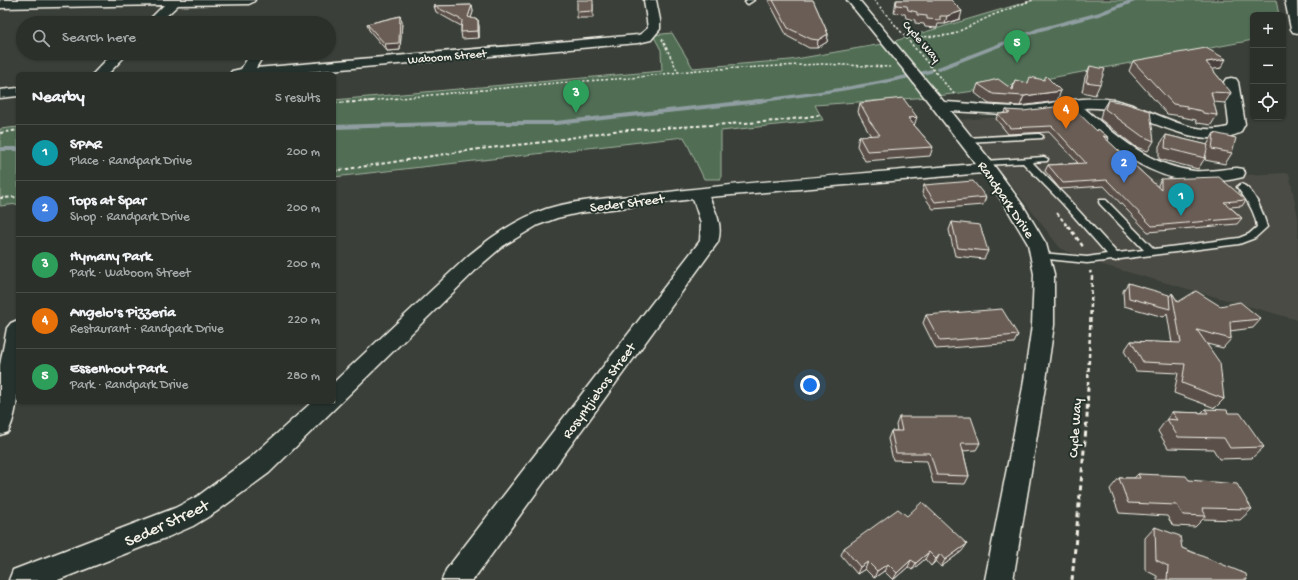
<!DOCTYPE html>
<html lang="en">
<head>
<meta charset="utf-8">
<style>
  body { margin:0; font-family:"Gochi Hand",sans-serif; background:#343833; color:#f1f3f6 }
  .controls { position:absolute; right:12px; top:12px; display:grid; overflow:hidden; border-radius:6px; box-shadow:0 1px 3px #0004 }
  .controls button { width:36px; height:36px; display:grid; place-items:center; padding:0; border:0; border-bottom:1px solid #484b47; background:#2c302b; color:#f1f3f6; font:20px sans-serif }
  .you { position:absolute; left:810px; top:385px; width:14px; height:14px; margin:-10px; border:3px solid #fff; border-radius:50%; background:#1a73e8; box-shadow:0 0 0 6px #1a73e833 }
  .badge { display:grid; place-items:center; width:26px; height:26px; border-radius:50%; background:#ea580c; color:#fff; font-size:13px; font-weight:700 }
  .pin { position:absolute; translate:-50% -33px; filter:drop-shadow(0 1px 2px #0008) }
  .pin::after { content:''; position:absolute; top:21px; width:14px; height:12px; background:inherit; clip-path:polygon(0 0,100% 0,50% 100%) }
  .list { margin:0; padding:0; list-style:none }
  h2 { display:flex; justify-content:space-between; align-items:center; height:52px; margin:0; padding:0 16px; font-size:17px }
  h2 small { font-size:13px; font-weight:400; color:#a6a9a9 }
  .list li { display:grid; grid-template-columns:26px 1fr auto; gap:12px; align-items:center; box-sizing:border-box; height:56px; padding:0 16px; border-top:1px solid #484b47 }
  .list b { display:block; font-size:15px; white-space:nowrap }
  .list p { margin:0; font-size:13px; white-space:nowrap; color:#a6a9a9 }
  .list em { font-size:13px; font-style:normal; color:#a6a9a9 }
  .icon { flex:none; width:22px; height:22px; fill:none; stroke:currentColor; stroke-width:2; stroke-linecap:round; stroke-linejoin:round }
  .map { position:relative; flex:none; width:1298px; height:580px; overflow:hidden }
  .search { position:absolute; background:#2c302b; box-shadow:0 1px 3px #0004; left:16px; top:16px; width:320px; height:44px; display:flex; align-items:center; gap:10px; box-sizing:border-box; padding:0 14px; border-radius:22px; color:#a6a9a9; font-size:15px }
  .panel { position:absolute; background:#2c302b; box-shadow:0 1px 3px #0004; left:16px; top:72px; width:320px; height:332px; border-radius:6px }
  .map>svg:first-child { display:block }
  .built { fill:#4b4c44 }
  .green { fill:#516e55; stroke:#a2b09e }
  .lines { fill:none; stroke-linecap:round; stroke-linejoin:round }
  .stream-far1 { stroke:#909ea1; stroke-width:3.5 }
  .stream { stroke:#909ea1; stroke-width:4 }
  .lane-casing { stroke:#f4f1e8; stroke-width:3 }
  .street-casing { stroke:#f4f1e8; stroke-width:3 }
  .highway-casing { stroke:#f4f1e8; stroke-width:3 }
  .path-far3 { stroke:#f4f1e8; stroke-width:1.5; stroke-dasharray:2.5 2; stroke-linecap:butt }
  .path-far2 { stroke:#f4f1e8; stroke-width:2; stroke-dasharray:3.5 2.5; stroke-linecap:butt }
  .path-far1 { stroke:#f4f1e8; stroke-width:2.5; stroke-dasharray:4 3; stroke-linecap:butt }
  .path { stroke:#f4f1e8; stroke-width:3; stroke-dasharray:5 4; stroke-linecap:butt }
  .lane { fill:#26332d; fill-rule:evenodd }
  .street { fill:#26332d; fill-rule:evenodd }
  .highway { fill:#26332d; fill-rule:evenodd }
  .wall { fill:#5a5049; stroke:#f4f1e8 }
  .shaded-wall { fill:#4a413c; stroke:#f4f1e8 }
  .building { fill:#695d55; stroke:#f4f1e8 }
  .labels { text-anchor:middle; stroke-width:4; stroke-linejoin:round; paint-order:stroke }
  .far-street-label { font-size:12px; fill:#f4f1e8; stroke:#26332d }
  .street-label { font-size:14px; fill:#f4f1e8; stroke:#26332d }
  .near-street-label { font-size:17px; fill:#f4f1e8; stroke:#26332d }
</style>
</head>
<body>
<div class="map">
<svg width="1298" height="580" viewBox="0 0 1298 580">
  <rect width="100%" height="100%" fill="#3a4039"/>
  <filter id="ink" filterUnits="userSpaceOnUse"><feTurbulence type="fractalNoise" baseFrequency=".025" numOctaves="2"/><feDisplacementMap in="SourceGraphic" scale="8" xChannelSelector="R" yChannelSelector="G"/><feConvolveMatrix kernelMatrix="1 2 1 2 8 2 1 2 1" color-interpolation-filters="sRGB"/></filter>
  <g filter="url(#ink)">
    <polygon class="built" points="1071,111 1149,180 1289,173 1298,218 1298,320 1103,265 1061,249 961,120"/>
    <g class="green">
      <polygon points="1033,0 1276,0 1279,15 1253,15 1253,40 997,88 930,97 815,105 823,120 721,131 721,179 704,179 684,137 334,177 334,100 662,71 661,50 653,35 672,33 693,68 790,60 888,43"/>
      <polygon points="18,127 18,204 0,206 0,129"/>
    </g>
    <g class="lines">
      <g class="stream-far1">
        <polyline points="938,69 1038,30 1099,14 1135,0"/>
        <path d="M752,102C812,94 873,86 931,71"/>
      </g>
      <g class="stream">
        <polyline points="334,127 471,123 556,123 760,101"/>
        <polyline points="0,149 18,149"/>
      </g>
      <g class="lane-casing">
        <g id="lane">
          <polygon points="747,0 754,0 748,4 745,2"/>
          <polygon points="1039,134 1043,136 1042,138 966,142 962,140 966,138"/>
          <path d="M1044,157L1048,159L1047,161L1032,162L1068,199L1117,253L1144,250L1100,204L1099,202L1100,200H1106L1154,249L1239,238L1249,234L1257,227C1255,210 1246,200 1237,187L1241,184C1254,188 1264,215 1267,227L1255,238L1239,244L1120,259L1116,261L1113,260L1087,263L1038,258L1036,256L1041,253L1087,257L1107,254L1062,203L1023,163L984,165L980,163L984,161Z"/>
        </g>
      </g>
      <g class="street-casing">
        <g id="street">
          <polygon points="0,0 255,0 253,2 249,4 178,5 159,23 146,23 164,5 0,8"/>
          <polygon points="644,0 656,0 660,20 660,29 651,40 638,43 284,74 230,74 232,71 241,69 251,53 264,54 256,68 638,35 641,34 648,28"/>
          <path d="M847,0H859L944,102C969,103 994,107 1020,107C1052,105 1082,95 1114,100C1152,107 1189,138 1228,127L1229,124L1224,82L1226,79L1231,78L1236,79L1238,82L1245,124L1240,133C1234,135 1226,138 1219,138C1171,141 1134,105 1084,108C1117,136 1150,166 1194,171C1208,172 1223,169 1237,168L1243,169L1245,173L1243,177C1166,196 1122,156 1068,109L1021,115L951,111L990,160L1024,207L1046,244L1054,274V325L1045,387L1013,580H985L1023,387L1032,325L1034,274L1028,244L1006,207L983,173L709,197C716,212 723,225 718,242L473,580H442L446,570L700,241L701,223L693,199L579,213L557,218L538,225L503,246L482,264L269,473L216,512L193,526L168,537L58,580H9L13,570L175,508L198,496L251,457L312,402H334V382L468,256C492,236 517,219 546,209C578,199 625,197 660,193C765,180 871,173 976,164L903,69Z"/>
          <polygon points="113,53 128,53 108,74 93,74"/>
          <polygon points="18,88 18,96 0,98 0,90"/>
          <path d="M18,320C18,353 23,403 8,432L0,435V365L7,328L11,323Z"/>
        </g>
      </g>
      <g class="highway-casing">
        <polygon id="highway" points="1285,0 1297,0 1298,33 1293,32 1291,29"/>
      </g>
      <g class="path-far3">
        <polyline points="874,0 954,94"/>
        <polyline points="907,38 951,35 993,15 1033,0"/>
        <polyline points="662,39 678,72"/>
        <polyline points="359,102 556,83 630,78 697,70 822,64 890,67"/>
      </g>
      <g class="path-far2">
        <polyline points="334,103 376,101"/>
        <polyline points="0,133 18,130"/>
        <polyline points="334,171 479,149 545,142 613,131 778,121 820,115"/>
        <polyline points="0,198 18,197"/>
        <polyline points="1057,213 1068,227"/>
      </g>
      <g class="path-far1">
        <polyline points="1068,226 1082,245 1083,249"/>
        <polyline points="1088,385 1092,277 1090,271"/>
      </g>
      <polyline class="path" points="1072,580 1087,418 1088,384"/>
      <use href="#lane" class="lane"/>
      <use href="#street" class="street"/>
      <use href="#highway" class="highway"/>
    </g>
    <g class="wall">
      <polygon points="768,0 813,0 828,34 827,42 817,48 809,48 787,36"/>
      <polygon points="896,0 951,0 960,19 945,24 938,24 937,28 925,27 924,24 915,23 915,20 906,18 905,14 894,13"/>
      <polygon points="593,4 593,18 577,18 577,12"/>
      <polygon points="472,5 473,12 471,18 478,20 479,27 479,38 462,39 461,32 461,26 436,12 434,6"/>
      <polygon points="400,16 402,22 400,50 387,51 369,30 367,24"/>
      <polygon points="1133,61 1221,68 1212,69 1231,93 1225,103 1213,102 1217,115 1211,125 1197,123 1196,120 1182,117 1182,116 1167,114 1129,71"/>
      <polygon points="1090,66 1100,84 1095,95 1082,92 1085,77"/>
      <polygon points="1015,80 1057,101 1020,106 989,104 975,93 978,84 1012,89"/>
      <polygon points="1108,100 1154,141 1148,151 1136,147 1100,119 1102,110"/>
      <polygon points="860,103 914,125 933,147 930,156 865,161 857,146 859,136 871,136 866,128 866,127 858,112"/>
      <polygon points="1006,110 1097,131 1098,129 1109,138 1108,141 1158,187 1158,185 1161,179 1246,200 1242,206 1230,207 1242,218 1237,224 1148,232 1104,186 1060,189 1045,171 1048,165 1078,163 1049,132 1008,134 996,119 998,114 1005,113"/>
      <polygon points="1214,133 1232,153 1225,164 1205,160 1206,155 1205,158 1198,169 1159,159 1159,146 1166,135 1207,145"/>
      <polygon points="924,185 986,197 983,205 933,209 922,193"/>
      <polygon points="952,222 988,251 984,259 955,256 949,230"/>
      <polygon points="1128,283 1169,297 1172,293 1178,302 1220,306 1261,319 1253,328 1230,331 1231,339 1223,348 1207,344 1224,399 1215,408 1174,393 1178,373 1136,371 1124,351 1131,341 1172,343 1167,313 1164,317 1124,306 1123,291"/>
      <polygon points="926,315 1018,335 1014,343 936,349 923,323"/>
      <polygon points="1205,409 1228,413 1264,447 1252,458 1219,459 1213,449 1168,448 1158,431 1172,412 1201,413"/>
      <polygon points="899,417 980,443 976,450 963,451 969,476 965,484 933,483 927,461 893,460 888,439 891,431 897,431 896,425"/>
      <polygon points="1138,474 1189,480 1252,509 1240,520 1203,519 1195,527 1173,526 1167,516 1119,513 1110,489 1119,478 1134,478"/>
      <polygon points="907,516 962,551 941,567 936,561 931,566 925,559 912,570 908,567 893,580 884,571 874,578 865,569 857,574 841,555 844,548"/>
      <polygon points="1155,527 1182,548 1247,580 1157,580 1157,576 1145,570 1145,538"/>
    </g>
    <g class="shaded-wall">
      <polygon points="472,5 473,12 469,23 468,17"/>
      <polygon points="962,11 960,19 945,24 947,16"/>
      <polygon points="192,16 194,23 185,23"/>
      <polygon points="400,16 402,22 400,50 387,51 385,44"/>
      <polygon points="478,20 479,27 479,38 478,31"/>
      <polygon points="828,34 827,42 817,48 818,40"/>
      <polygon points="1226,59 1221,68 1201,71 1206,62"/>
      <polygon points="1061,91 1057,101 1020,106 1024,96"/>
      <polygon points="917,117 914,126 908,118"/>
      <polygon points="967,544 962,551 941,567 945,560"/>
      <polygon points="929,552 925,559 912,570 916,563"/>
      <polygon points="940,554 936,561 931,566 936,559"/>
      <polygon points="911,560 908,567 893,580 897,573"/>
      <polygon points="868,562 865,569 857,574 860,567"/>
      <polygon points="888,564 884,571 874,578 877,571"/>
    </g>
    <g class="building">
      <polygon points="577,0 593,0 593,11 577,12"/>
      <polygon points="773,0 813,0 828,34 818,40 811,39 788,28"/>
      <polygon points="897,0 951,0 962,11 947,16 940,16 940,20 927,19 927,16 917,15 917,12 908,10 907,6 896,5"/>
      <polygon points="472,5 468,17 478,20 478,31 461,32 462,20 434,6"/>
      <polygon points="192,16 185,23 165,23 171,17"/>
      <polygon points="400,16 399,43 385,44 367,24"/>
      <polygon points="1206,48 1226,59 1206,62 1230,91 1231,93 1211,92 1217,115 1203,113 1202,111 1187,108 1187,106 1173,104 1133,61"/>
      <polygon points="1090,66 1105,69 1100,84 1086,82"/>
      <polygon points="1046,76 1061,91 1024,96 993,94 978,84 998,79 1013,90 1015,80 1028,83 1030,77 1044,80"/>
      <polygon points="903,98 917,117 908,118 933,147 867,151 859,136 880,135 868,119 869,119 860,103"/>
      <polygon points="1108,100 1124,103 1150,111 1154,141 1142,136 1105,109"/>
      <polygon points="1070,105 1097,131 1098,129 1109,138 1103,136 1161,190 1161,179 1219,177 1246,200 1224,202 1242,218 1152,226 1107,180 1063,183 1048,165 1086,163 1052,126 1010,128 998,114 1010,113 1006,110 1023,111"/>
      <polygon points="1214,133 1236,138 1232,153 1212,149"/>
      <polygon points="1166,135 1208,145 1205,158 1165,148"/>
      <polygon points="973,181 986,197 935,202 924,185"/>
      <polygon points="952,222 980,225 988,251 958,248"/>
      <polygon points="1128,283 1169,295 1170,309 1129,298"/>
      <polygon points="1196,291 1220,306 1240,302 1261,319 1230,322 1231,339 1197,330 1220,363 1224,399 1182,383 1185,364 1143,362 1131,341 1181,343 1172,293 1178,302"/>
      <polygon points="1002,309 1018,335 940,341 926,315"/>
      <polygon points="1205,409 1227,410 1228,413 1240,413 1264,447 1230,448 1224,438 1178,437 1167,419 1178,420 1172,412 1208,413"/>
      <polygon points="899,417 971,417 980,443 961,443 969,476 937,475 930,453 896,453 891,431 902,431"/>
      <polygon points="1138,474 1186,476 1189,480 1237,484 1252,509 1202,508 1206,516 1183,515 1177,505 1128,503 1119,478 1140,478"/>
      <polygon points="922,502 967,544 945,560 940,554 936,559 929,552 916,563 911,560 897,573 888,564 877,571 868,562 860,567 844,548 898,509 907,516"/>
      <polygon points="1155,527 1180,536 1182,548 1246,574 1247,580 1167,580 1168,566 1156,560"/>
    </g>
  </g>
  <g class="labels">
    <g class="far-street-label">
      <text transform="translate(922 41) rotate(49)" y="4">Cycle Way</text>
      <text transform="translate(447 56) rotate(-5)" y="4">Waboom Street</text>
    </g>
    <g class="street-label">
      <text transform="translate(1007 199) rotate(56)" y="5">Randpark Drive</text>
      <text transform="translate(627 202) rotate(-7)" y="5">Seder Street</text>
      <text transform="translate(598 390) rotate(-54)" y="5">Rosyntjiebos Street</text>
      <text transform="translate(1074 428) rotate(-86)" y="5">Cycle Way</text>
    </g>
    <g class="near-street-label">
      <text transform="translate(166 522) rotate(-25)" y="6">Seder Street</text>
    </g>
  </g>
</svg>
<div class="controls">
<button>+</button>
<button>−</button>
<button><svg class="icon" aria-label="locate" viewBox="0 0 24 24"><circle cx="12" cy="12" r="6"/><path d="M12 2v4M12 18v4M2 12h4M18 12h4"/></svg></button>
</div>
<div class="you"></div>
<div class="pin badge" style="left:1181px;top:216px;background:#0f9aa8">1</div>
<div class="pin badge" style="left:1124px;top:183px;background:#3f7fe0">2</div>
<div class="pin badge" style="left:576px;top:113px;background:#2e9e5b">3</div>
<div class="pin badge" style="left:1066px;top:129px;background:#e8710a">4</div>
<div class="pin badge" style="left:1017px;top:63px;background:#2e9e5b">5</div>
<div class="search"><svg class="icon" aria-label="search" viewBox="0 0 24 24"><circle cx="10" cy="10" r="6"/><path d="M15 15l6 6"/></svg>Search here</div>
<section class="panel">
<h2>Nearby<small>5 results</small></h2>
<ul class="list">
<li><span class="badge" style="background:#0f9aa8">1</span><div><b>SPAR</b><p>Place · Randpark Drive</p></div><em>200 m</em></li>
<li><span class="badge" style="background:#3f7fe0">2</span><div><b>Tops at Spar</b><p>Shop · Randpark Drive</p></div><em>200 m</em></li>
<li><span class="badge" style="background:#2e9e5b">3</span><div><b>Hymany Park</b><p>Park · Waboom Street</p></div><em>200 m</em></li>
<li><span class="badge" style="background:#e8710a">4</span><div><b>Angelo's Pizzeria</b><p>Restaurant · Randpark Drive</p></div><em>220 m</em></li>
<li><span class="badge" style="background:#2e9e5b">5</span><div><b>Essenhout Park</b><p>Park · Randpark Drive</p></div><em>280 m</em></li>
</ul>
</section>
</div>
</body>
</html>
